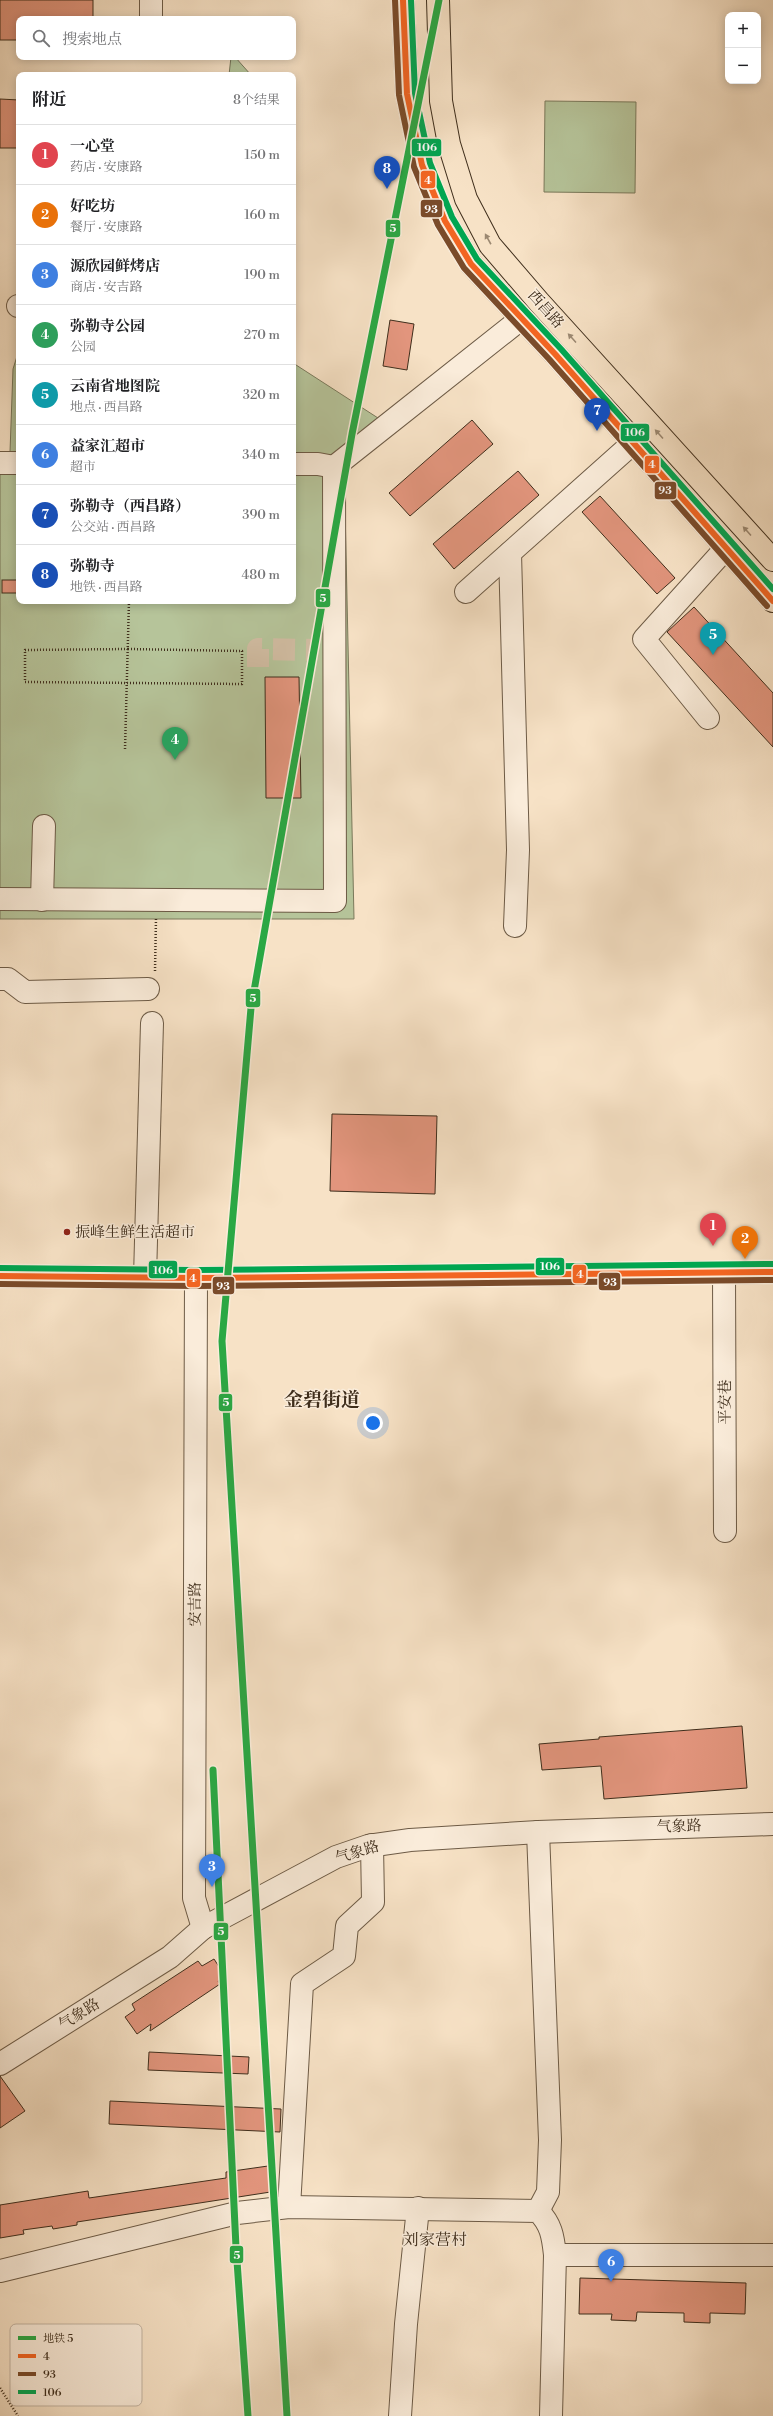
<!DOCTYPE html>
<html lang="zh">
<head>
<meta charset="utf-8">
<style>
  body { margin:0; font-family:"Libre Bodoni","Noto Serif SC",serif; background:#f2f2f2; color:#202124 }
  .controls { position:absolute; right:12px; top:12px; display:grid; overflow:hidden; border-radius:8px; box-shadow:0 2px 10px #0003 }
  .controls button { width:36px; height:36px; display:grid; place-items:center; padding:0; border:0; border-bottom:1px solid #e0e0e0; background:#fff; color:#202124; font:20px sans-serif }
  .you { position:absolute; left:373px; top:1423px; width:14px; height:14px; margin:-10px; border:3px solid #fff; border-radius:50%; background:#1a73e8; box-shadow:0 0 0 6px #1a73e833 }
  .badge { display:grid; place-items:center; width:26px; height:26px; border-radius:50%; background:#8f2418; color:#fff; font-size:13px; font-weight:700 }
  .pin { position:absolute; translate:-50% -33px; filter:drop-shadow(0 1px 2px #0008) }
  .pin::after { content:''; position:absolute; top:21px; width:14px; height:12px; background:inherit; clip-path:polygon(0 0,100% 0,50% 100%) }
  .list { margin:0; padding:0; list-style:none }
  h2 { display:flex; justify-content:space-between; align-items:center; height:52px; margin:0; padding:0 16px; font-size:17px }
  h2 small { font-size:13px; font-weight:400; color:#757577 }
  .list li { display:grid; grid-template-columns:26px 1fr auto; gap:12px; align-items:center; box-sizing:border-box; height:60px; padding:0 16px; border-top:1px solid #e0e0e0 }
  .list b { display:block; font-size:15px; white-space:nowrap }
  .list p { margin:0; font-size:13px; white-space:nowrap; color:#757577 }
  .list em { font-size:13px; font-style:normal; color:#757577 }
  .icon { flex:none; width:22px; height:22px; fill:none; stroke:currentColor; stroke-width:2; stroke-linecap:round; stroke-linejoin:round }
  .map { position:relative; flex:none; width:773px; height:2416px; overflow:hidden }
  .search { position:absolute; background:#fff; box-shadow:0 2px 10px #0003; left:16px; top:16px; width:280px; height:44px; display:flex; align-items:center; gap:10px; box-sizing:border-box; padding:0 14px; border-radius:8px; color:#757577; font-size:15px }
  .panel { position:absolute; background:#fff; box-shadow:0 2px 10px #0003; left:16px; top:72px; width:280px; height:532px; border-radius:8px }
  .map>svg:first-child { display:block }
  .green { fill:#b6c49a; stroke:#7a795b }
  .building { fill:#e2957d; stroke:#3f2e1c }
  .lines { fill:none; stroke-linecap:round; stroke-linejoin:round }
  .minor-tunnel { stroke:#d2bea4; stroke-width:22; stroke-dasharray:22 11; stroke-linecap:butt }
  .minor-casing { stroke:#6d5b46; stroke-width:24 }
  .major-casing { stroke:#3f2e1c; stroke-width:24 }
  .path { stroke:#3f2e1c; stroke-width:2.5; stroke-dasharray:1 2; stroke-linecap:butt }
  .minor { stroke:#faecda; stroke-width:22 }
  .major { stroke:#f7e2c6; stroke-width:22 }
  .bus-1-casing { stroke:#faecda; stroke-width:9 }
  .bus-2-casing { stroke:#faecda; stroke-width:9 }
  .bus-3-casing { stroke:#faecda; stroke-width:9 }
  .bus-1 { stroke:#f26522; stroke-width:6 }
  .bus-2 { stroke:#7a4b2a; stroke-width:6 }
  .bus-3 { stroke:#00a651; stroke-width:6 }
  .metro-1-casing { stroke:#faecda; stroke-width:10 }
  .metro-1 { stroke:#2aa844; stroke-width:7 }
  .oneway { fill:#9b8871 }
  .poi-dot { fill:#8f2418; stroke:#faecda; stroke-width:1.5 }
  .labels { text-anchor:middle; stroke-width:3; stroke-linejoin:round; paint-order:stroke }
  .street-label { font-size:15px; fill:#3f2e1c; stroke:#faecda }
  .poi-label { font-size:15px; fill:#3f2e1c; stroke:#faecda; text-anchor:start }
  .neighbourhood-label { font-size:16px; fill:#3f2e1c; stroke:#faecda }
  .district-label { font-size:19px; font-weight:bold; fill:#3f2e1c; stroke:#faecda }
  .key { fill:#faecda; stroke:#c2b3a1; stroke-width:1 }
  .key-label { font-size:11px; fill:#3f2e1c }
  .line-badge { stroke:#faecda; stroke-width:1.5 }
  .badge-label { font-size:11px; text-anchor:middle; font-weight:bold; fill:#fff }
</style>
</head>
<body>
<div class="map">
<svg width="773" height="2416" viewBox="0 0 773 2416">
  <rect width="100%" height="100%" fill="#f7e2c6"/>
  <filter id="stains"><feTurbulence type="fractalNoise" baseFrequency=".005" numOctaves="4"/><feColorMatrix values="0 0 0 0 .2 0 0 0 0 .09 0 0 0 0 .02 0 0 0 .5 -.17"/></filter>
  <radialGradient id="worn" r=".72"><stop offset=".6" stop-color="#630" stop-opacity="0"/><stop offset="1" stop-color="#630" stop-opacity=".3"/></radialGradient>
  <g class="green">
    <polygon points="231,57 235,57 251,75 229,75"/>
    <polygon points="545,101 636,102 635,193 544,192"/>
    <polygon points="19,350 19,601 293,601 293,363 395,429 344,460 354,919 0,919 0,454 10,452 13,369"/>
  </g>
  <g class="building">
    <polygon points="0,0 93,0 93,19 19,19 19,40 0,40"/>
    <polygon points="0,99 19,100 19,148 0,148"/>
    <polygon points="390,320 414,324 407,370 383,366"/>
    <polygon points="472,420 493,444 410,516 389,493"/>
    <polygon points="518,471 539,495 454,569 433,544"/>
    <polygon points="600,496 675,578 657,594 582,512"/>
    <rect x="2" y="580" width="17" height="13"/>
    <polygon points="694,607 773,693 773,747 667,632"/>
    <polygon points="265,677 299,677 301,798 266,798"/>
    <polygon points="332,1114 437,1116 435,1194 330,1191"/>
    <polygon points="742,1726 747,1788 604,1799 601,1766 542,1770 539,1744 599,1739 599,1737"/>
    <polygon points="214,1959 225,1976 218,1981 220,1984 150,2031 151,2024 137,2034 125,2017 135,2010 132,2004 198,1961 202,1966"/>
    <polygon points="149,2052 249,2057 248,2074 148,2070"/>
    <polygon points="0,2076 25,2111 0,2128"/>
    <polygon points="110,2101 281,2109 280,2132 109,2124"/>
    <polygon points="275,2165 277,2191 77,2222 77,2225 53,2229 52,2226 23,2230 24,2234 0,2238 0,2205 88,2191 89,2198 226,2178 226,2172"/>
    <polygon points="580,2278 746,2283 745,2314 710,2313 710,2323 684,2322 684,2313 637,2312 636,2321 611,2320 612,2314 579,2314"/>
  </g>
  <g class="lines">
    <polyline class="minor-tunnel" points="258,667 258,649 315,650"/>
    <g class="minor-casing">
      <g id="minor">
        <polyline points="151,19 151,0"/>
        <polyline points="18,306 19,306"/>
        <polyline points="0,463 19,463"/>
        <polyline points="293,464 318,464 334,467"/>
        <polyline points="334,467 522,318"/>
        <polyline points="510,553 518,850 515,926"/>
        <polyline points="466,592 633,443"/>
        <polyline points="708,718 644,639 726,548"/>
        <polyline points="0,899 335,901 334,467"/>
        <polyline points="42,900 44,826"/>
        <polyline points="0,979 8,979 25,992 148,989"/>
        <polyline points="724,1273 725,1531"/>
        <polyline points="0,1276 196,1278 773,1272"/>
        <polyline points="145,1277 152,1023"/>
        <polyline points="196,1278 194,1898 203,1928"/>
        <polyline points="0,2064 170,1957 203,1928 336,1857 368,1846 410,1840 538,1832 773,1824"/>
        <polyline points="289,2207 302,1984 344,1956 347,1926 373,1902 372,1845"/>
        <polyline points="538,2211 548,2192 550,2140 538,1832"/>
        <polyline points="555,2255 773,2255"/>
        <path d="M0,2271L237,2213L289,2207L538,2211C551,2224 553,2236 555,2255L551,2416"/>
        <polyline points="400,2416 406,2324 418,2208"/>
      </g>
    </g>
    <g class="major-casing">
      <g id="major">
        <polyline points="403,0 407,94 422,165 445,221 471,264 555,354 773,601"/>
        <polyline points="438,0 441,101 449,144 466,199 490,245 539,302 773,560"/>
      </g>
    </g>
    <g class="path">
      <polygon points="128,649 242,651 242,684 25,682 25,650"/>
      <polyline points="125,749 129,601"/>
      <polyline points="155,971 156,918"/>
      <polyline points="0,2388 18,2416"/>
    </g>
    <use href="#minor" class="minor"/>
    <use href="#major" class="major"/>
    <g class="bus-1-casing">
      <g id="bus-1">
        <polyline points="403,0 407,94 422,165 445,221 471,264 555,354 773,601"/>
        <polyline points="0,1276 196,1278 773,1272"/>
      </g>
    </g>
    <g class="bus-2-casing">
      <g id="bus-2">
        <polyline points="395,0 399,95 414,167 438,225 464,268 549,359 767,606"/>
        <polyline points="0,1284 196,1286 773,1280"/>
      </g>
    </g>
    <g class="bus-3-casing">
      <g id="bus-3">
        <polyline points="411,0 415,93 430,163 452,217 477,259 561,349 773,589"/>
        <polyline points="0,1268 196,1270 773,1264"/>
      </g>
    </g>
    <use href="#bus-1" class="bus-1"/>
    <use href="#bus-2" class="bus-2"/>
    <use href="#bus-3" class="bus-3"/>
    <g class="metro-1-casing">
      <g id="metro-1">
        <polyline points="213,1770 236,2247 248,2416"/>
        <polyline points="287,2416 222,1341 251,1008 352,434 439,0"/>
      </g>
    </g>
    <use href="#metro-1" class="metro-1"/>
  </g>
  <defs><path id="oneway-solid" d="M-6-.8H1V-3.2L6.5 0L1 3.2V.8H-6Z"/></defs>
  <g class="oneway">
    <use href="#oneway-solid" transform="translate(488 239) rotate(-119)"/>
    <use href="#oneway-solid" transform="translate(572 338) rotate(-132)"/>
    <use href="#oneway-solid" transform="translate(659 434) rotate(-132)"/>
    <use href="#oneway-solid" transform="translate(747 531) rotate(-132)"/>
  </g>
  <circle class="poi-dot" cx="67" cy="1232" r="4"/>
  <g class="labels">
    <g class="street-label">
      <text transform="translate(546 309) rotate(48)" y="5">西昌路</text>
      <text transform="translate(725 1402) rotate(-90)" y="5">平安巷</text>
      <text transform="translate(195 1604) rotate(-90)" y="5">安吉路</text>
      <text transform="translate(679 1826) rotate(-2)" y="5">气象路</text>
      <text transform="translate(357 1852) rotate(-17)" y="5">气象路</text>
      <text transform="translate(79 2014) rotate(-32)" y="5">气象路</text>
    </g>
    <g class="poi-label">
      <text x="75" y="1237">振峰生鲜生活超市</text>
    </g>
    <g class="neighbourhood-label">
      <text x="435" y="2245">刘家营村</text>
    </g>
    <g class="district-label">
      <text x="322" y="1406">金碧街道</text>
    </g>
  </g>
  <rect x="10" y="2324" width="132" height="82" rx="6" class="key"/>
  <rect x="18" y="2336" width="18" height="4" fill="#2aa844"/>
  <rect x="18" y="2354" width="18" height="4" fill="#f26522"/>
  <rect x="18" y="2372" width="18" height="4" fill="#7a4b2a"/>
  <rect x="18" y="2390" width="18" height="4" fill="#00a651"/>
  <g class="key-label">
    <text x="43" y="2342">地铁 5</text>
    <text x="43" y="2360">4</text>
    <text x="43" y="2378">93</text>
    <text x="43" y="2396">106</text>
  </g>
  <g class="line-badge">
    <rect x="411" y="138" width="31" height="19" rx="4" fill="#00a651"/>
    <rect x="420" y="170" width="16" height="19" rx="4" fill="#f26522"/>
    <rect x="420" y="199" width="23" height="19" rx="4" fill="#7a4b2a"/>
    <rect x="385" y="219" width="16" height="19" rx="4" fill="#2aa844"/>
    <rect x="620" y="423" width="30" height="19" rx="4" fill="#00a651"/>
    <rect x="644" y="455" width="16" height="19" rx="4" fill="#f26522"/>
    <rect x="654" y="481" width="23" height="19" rx="4" fill="#7a4b2a"/>
    <rect x="315" y="588" width="16" height="20" rx="4" fill="#2aa844"/>
    <rect x="245" y="988" width="16" height="20" rx="4" fill="#2aa844"/>
    <rect x="535" y="1257" width="30" height="19" rx="4" fill="#00a651"/>
    <rect x="148" y="1260" width="30" height="19" rx="4" fill="#00a651"/>
    <rect x="572" y="1264" width="15" height="20" rx="4" fill="#f26522"/>
    <rect x="186" y="1268" width="15" height="20" rx="4" fill="#f26522"/>
    <rect x="598" y="1272" width="23" height="19" rx="4" fill="#7a4b2a"/>
    <rect x="212" y="1276" width="23" height="19" rx="4" fill="#7a4b2a"/>
    <rect x="218" y="1393" width="15" height="19" rx="4" fill="#2aa844"/>
    <rect x="213" y="1922" width="16" height="19" rx="4" fill="#2aa844"/>
    <rect x="229" y="2245" width="15" height="19" rx="4" fill="#2aa844"/>
  </g>
  <g class="badge-label">
    <text x="427" y="151">106</text>
    <text x="428" y="184">4</text>
    <text x="431" y="213">93</text>
    <text x="393" y="232">5</text>
    <text x="635" y="436">106</text>
    <text x="652" y="468">4</text>
    <text x="665" y="494">93</text>
    <text x="323" y="602">5</text>
    <text x="253" y="1002">5</text>
    <text x="550" y="1270">106</text>
    <text x="163" y="1274">106</text>
    <text x="580" y="1278">4</text>
    <text x="193" y="1282">4</text>
    <text x="610" y="1286">93</text>
    <text x="223" y="1290">93</text>
    <text x="226" y="1406">5</text>
    <text x="221" y="1935">5</text>
    <text x="237" y="2259">5</text>
  </g>
  <rect width="100%" height="100%" filter="url(#stains)"/>
  <rect width="100%" height="100%" fill="url(#worn)"/>
</svg>
<div class="controls">
<button>+</button>
<button>−</button>
</div>
<div class="you"></div>
<div class="pin badge" style="left:713px;top:1246px;background:#e0444e">1</div>
<div class="pin badge" style="left:745px;top:1259px;background:#e8710a">2</div>
<div class="pin badge" style="left:212px;top:1887px;background:#3f7fe0">3</div>
<div class="pin badge" style="left:175px;top:760px;background:#2e9e5b">4</div>
<div class="pin badge" style="left:713px;top:655px;background:#0f9aa8">5</div>
<div class="pin badge" style="left:611px;top:2282px;background:#3f7fe0">6</div>
<div class="pin badge" style="left:597px;top:431px;background:#1a4fb4">7</div>
<div class="pin badge" style="left:387px;top:189px;background:#1a4fb4">8</div>
<div class="search"><svg class="icon" aria-label="search" viewBox="0 0 24 24"><circle cx="10" cy="10" r="6"/><path d="M15 15l6 6"/></svg>搜索地点</div>
<section class="panel">
<h2>附近<small>8个结果</small></h2>
<ul class="list">
<li><span class="badge" style="background:#e0444e">1</span><div><b>一心堂</b><p>药店 · 安康路</p></div><em>150 m</em></li>
<li><span class="badge" style="background:#e8710a">2</span><div><b>好吃坊</b><p>餐厅 · 安康路</p></div><em>160 m</em></li>
<li><span class="badge" style="background:#3f7fe0">3</span><div><b>源欣园鲜烤店</b><p>商店 · 安吉路</p></div><em>190 m</em></li>
<li><span class="badge" style="background:#2e9e5b">4</span><div><b>弥勒寺公园</b><p>公园</p></div><em>270 m</em></li>
<li><span class="badge" style="background:#0f9aa8">5</span><div><b>云南省地图院</b><p>地点 · 西昌路</p></div><em>320 m</em></li>
<li><span class="badge" style="background:#3f7fe0">6</span><div><b>益家汇超市</b><p>超市</p></div><em>340 m</em></li>
<li><span class="badge" style="background:#1a4fb4">7</span><div><b>弥勒寺（西昌路）</b><p>公交站 · 西昌路</p></div><em>390 m</em></li>
<li><span class="badge" style="background:#1a4fb4">8</span><div><b>弥勒寺</b><p>地铁 · 西昌路</p></div><em>480 m</em></li>
</ul>
</section>
</div>
</body>
</html>
